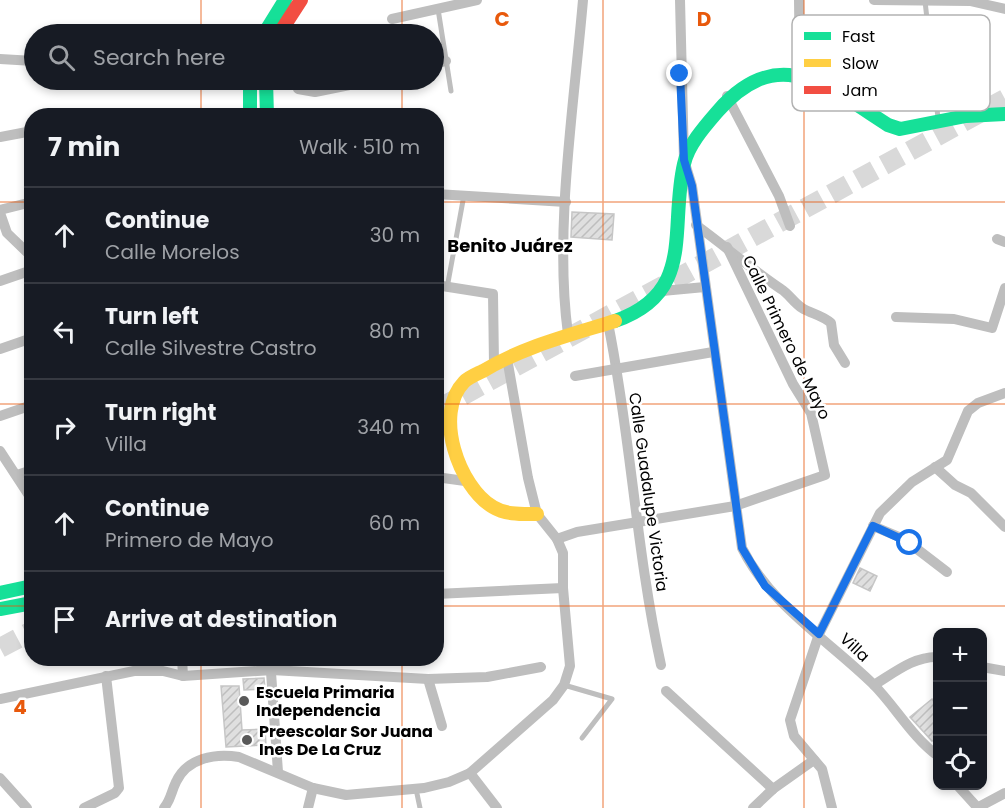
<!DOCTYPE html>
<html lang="en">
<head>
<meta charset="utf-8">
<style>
  body { margin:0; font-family:Poppins,sans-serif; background:#20242c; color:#f1f3f6 }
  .controls { position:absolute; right:18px; bottom:18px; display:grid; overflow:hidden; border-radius:12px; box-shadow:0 3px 9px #0003 }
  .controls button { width:54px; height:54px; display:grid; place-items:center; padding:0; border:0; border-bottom:2px solid #363941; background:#171b24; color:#f1f3f6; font:30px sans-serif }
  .stop { position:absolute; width:18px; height:18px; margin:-14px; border:4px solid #1a73e8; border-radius:50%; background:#fff }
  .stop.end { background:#1a73e8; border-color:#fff; box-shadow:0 2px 6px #0008 }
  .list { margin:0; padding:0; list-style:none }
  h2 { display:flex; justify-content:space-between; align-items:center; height:78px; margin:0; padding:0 24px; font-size:26px }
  h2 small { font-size:20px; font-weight:400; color:#9ea1a6 }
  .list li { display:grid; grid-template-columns:39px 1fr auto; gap:18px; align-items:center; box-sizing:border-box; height:96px; padding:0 24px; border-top:2px solid #363941 }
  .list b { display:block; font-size:22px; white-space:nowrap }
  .list p { margin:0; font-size:20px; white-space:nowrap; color:#9ea1a6 }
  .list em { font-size:20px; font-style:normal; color:#9ea1a6 }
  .icon { flex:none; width:33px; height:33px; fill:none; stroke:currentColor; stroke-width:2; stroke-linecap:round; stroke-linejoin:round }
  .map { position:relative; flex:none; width:1005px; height:808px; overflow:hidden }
  .search { position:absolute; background:#171b24; box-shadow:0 3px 9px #0003; left:24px; top:24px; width:420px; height:66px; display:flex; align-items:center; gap:15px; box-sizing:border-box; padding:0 21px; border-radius:33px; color:#9ea1a6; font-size:22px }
  .panel { position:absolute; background:#171b24; box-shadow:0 3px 9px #0003; left:24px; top:108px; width:420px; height:558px; border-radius:24px }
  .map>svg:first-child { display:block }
  .building { fill:url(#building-hatch); stroke:#c6c6c6; stroke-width:1.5 }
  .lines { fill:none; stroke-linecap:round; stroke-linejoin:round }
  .highway-tunnel { stroke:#d9d9d9; stroke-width:20; stroke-dasharray:20 10; stroke-linecap:butt }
  .lane { stroke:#bebebe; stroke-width:5 }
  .street { stroke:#bebebe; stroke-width:10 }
  .fast { stroke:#16e098; stroke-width:14 }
  .slow { stroke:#ffcf43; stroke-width:14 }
  .jam { stroke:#f24e42; stroke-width:14 }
  .route { stroke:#1a73e8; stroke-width:8 }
  .grid { fill:none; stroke:#e8590c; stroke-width:1.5; stroke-opacity:0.55 }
  .poi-dot { fill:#595959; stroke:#fff; stroke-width:2 }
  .labels { text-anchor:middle; stroke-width:5; stroke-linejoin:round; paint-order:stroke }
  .street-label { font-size:16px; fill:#000; stroke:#fff }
  .poi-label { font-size:16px; font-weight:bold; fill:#000; stroke:#fff; text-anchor:start }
  .neighbourhood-label { font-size:18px; font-weight:bold; fill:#000; stroke:#fff }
  .key { fill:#fff; stroke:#b2b2b2; stroke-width:1.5 }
  .key-label { font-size:16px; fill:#000 }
  .grid-label { font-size:20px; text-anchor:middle; font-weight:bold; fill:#e8590c; stroke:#fff; stroke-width:5; stroke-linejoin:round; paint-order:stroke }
</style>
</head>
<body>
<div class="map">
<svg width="1005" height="808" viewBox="0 0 1005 808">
  <defs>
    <pattern id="building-hatch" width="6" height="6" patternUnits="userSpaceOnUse" patternTransform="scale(1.5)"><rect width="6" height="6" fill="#dfdfdf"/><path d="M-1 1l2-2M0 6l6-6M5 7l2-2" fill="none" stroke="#bebebe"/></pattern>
  </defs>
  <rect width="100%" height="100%" fill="#fff"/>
  <g class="building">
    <polygon points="572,212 614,214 612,240 571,237"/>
    <polygon points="860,568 877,576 870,591 853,583"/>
    <polygon points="264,678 265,689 244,690 243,679"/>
    <polygon points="221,686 239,686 242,730 265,729 266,745 226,747"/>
    <polygon points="932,699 938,707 938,738 932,741 910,717"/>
  </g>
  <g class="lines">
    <g class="highway-tunnel">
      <polyline points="436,410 1005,99"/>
      <polyline points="0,648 32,631"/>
    </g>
    <g class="lane">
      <polyline points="925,1 938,118"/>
      <polyline points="438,9 451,91"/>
      <polyline points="447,288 464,195"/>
      <polyline points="564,685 612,699 582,738"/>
      <polyline points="416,789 420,808"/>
    </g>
    <g class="street">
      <path d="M680,0L684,160L692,186L742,548C770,605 828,640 873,684C895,706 912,737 938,756"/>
      <polyline points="799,0 800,77"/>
      <polyline points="874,0 970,1 1005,9"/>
      <polyline points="392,19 477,0"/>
      <polyline points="0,59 34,61"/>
      <polyline points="434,64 446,61"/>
      <polyline points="298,89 315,92 374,80"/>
      <polyline points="727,96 779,196 790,226"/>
      <polyline points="148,116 161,114"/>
      <polyline points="0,137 32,131"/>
      <polyline points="436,194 566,202"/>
      <polyline points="0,210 32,202"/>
      <polyline points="0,213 7,233 32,257"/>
      <path d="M696,225C725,246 751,269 781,289C789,294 794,303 802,308C812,314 822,315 831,323L834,345L845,363"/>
      <polyline points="997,239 1005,242"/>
      <polyline points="0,281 32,270"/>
      <polyline points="436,285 493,294 494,364"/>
      <polyline points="662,291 705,287"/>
      <polyline points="896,317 954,319 992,328 1005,288"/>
      <path d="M608,323C631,436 636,552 661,665"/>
      <path d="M568,334C554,231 574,105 583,0"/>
      <polyline points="0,349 32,338"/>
      <polyline points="575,376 713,352"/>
      <polyline points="0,416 32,405"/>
      <polyline points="0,451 32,500"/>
      <polyline points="935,467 955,485 971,493 1005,527"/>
      <polyline points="17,475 32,470"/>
      <polyline points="436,477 465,481"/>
      <polyline points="873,526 904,539 947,572"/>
      <polyline points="557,539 577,532 735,506 825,475 811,413 793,384 727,247"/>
      <polyline points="436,594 563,588"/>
      <polyline points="182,658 183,676"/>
      <polyline points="270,658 278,772"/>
      <polyline points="982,667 1005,671"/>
      <polyline points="428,679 442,726"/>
      <path d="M874,685C894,673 914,656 938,657"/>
      <polyline points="666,691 773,789"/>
      <polyline points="0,699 134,671 163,671 183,676 272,670 428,679 487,677 541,667"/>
      <polyline points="470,773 497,808"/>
      <polyline points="0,778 27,808"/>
      <polyline points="958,786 978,808"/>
      <polyline points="84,808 115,793 119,788 106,676"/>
      <path d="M164,808C171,800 171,792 176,782C187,758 215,753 239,757L313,788L346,795L424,788L449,782L470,773L553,700L564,685L570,666L563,588V553L557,539L537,514L528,478L507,358"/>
      <polyline points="308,808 313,788"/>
      <polyline points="753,808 773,789 814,760"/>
      <polyline points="832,808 822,769 794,736 790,720 819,634 880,513 912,482 947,460 968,411 978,403 1005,393"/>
      <polyline points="977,808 1005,793"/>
    </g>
    <g class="fast">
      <polyline points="264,34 285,0"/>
      <polyline points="250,80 250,116"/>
      <polyline points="266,80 267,116"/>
      <path d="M615,321C696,293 669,229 684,164C688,145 705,126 718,111C778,42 827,86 888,125L900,129L966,116L1005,114"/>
      <polyline points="0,593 32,586"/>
      <polyline points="0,609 32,603"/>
    </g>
    <path class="slow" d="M537,514C522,514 506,515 493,507C459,487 433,414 464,382C469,377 477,374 483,371C525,346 570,335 615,321"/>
    <polyline class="jam" points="279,34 301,0"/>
  </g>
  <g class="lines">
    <polyline class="route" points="680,74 684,160 692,186 742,548 765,586 819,634 873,526 910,543"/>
  </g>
  <path class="grid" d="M201,0V34M402,0V34M603,0V808M804,0V808M201,80V116M402,80V116M0,202H32M436,202H1005M0,404H32M436,404H1005M0,606H32M436,606H1005M201,658V808M402,658V808"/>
  <g class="poi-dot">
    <circle cx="244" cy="701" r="6"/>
    <circle cx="247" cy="740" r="6"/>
  </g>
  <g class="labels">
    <g class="street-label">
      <text transform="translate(787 337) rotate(64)" y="6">Calle Primero de Mayo</text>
      <text transform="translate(649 492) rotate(82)" y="6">Calle Guadalupe Victoria</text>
      <text transform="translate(855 647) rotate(43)" y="6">Villa</text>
    </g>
    <g class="poi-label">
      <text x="256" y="698">Escuela Primaria<tspan x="256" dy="18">Independencia</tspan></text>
      <text x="259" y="737">Preescolar Sor Juana<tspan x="259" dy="18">Ines De La Cruz</tspan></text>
    </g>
    <g class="neighbourhood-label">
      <text x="510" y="252">Benito Juárez</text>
    </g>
  </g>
  <rect x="792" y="15" width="198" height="96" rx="9" class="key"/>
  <rect x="804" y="32" width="27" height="8" fill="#16e098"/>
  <rect x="804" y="59" width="27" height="8" fill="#ffcf43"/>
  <rect x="804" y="86" width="27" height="8" fill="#f24e42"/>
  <g class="key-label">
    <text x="842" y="42">Fast</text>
    <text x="842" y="69">Slow</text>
    <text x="842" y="96">Jam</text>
  </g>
  <g class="grid-label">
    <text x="502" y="26">C</text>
    <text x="704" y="26">D</text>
    <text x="20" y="714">4</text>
  </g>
</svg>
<div class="controls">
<button>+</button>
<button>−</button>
<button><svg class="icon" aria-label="locate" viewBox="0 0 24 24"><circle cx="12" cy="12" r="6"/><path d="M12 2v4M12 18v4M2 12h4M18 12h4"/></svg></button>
</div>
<div class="stop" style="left:910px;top:543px"></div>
<div class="stop end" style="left:680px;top:74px"></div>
<div class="search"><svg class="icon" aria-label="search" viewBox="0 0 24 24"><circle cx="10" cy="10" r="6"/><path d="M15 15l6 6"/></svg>Search here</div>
<section class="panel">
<h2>7 min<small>Walk · 510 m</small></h2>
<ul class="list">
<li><svg class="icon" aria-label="ahead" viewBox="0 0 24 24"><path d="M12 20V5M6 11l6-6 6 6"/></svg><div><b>Continue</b><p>Calle Morelos</p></div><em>30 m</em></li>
<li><svg class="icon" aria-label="left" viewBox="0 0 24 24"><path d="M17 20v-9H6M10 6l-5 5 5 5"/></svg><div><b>Turn left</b><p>Calle Silvestre Castro</p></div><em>80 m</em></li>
<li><svg class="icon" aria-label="right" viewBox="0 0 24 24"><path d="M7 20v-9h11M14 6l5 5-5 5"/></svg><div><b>Turn right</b><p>Villa</p></div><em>340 m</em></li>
<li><svg class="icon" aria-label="ahead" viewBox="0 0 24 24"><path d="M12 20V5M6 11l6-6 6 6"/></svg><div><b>Continue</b><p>Primero de Mayo</p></div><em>60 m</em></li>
<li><svg class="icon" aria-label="arrive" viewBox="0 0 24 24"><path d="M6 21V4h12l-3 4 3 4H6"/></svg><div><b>Arrive at destination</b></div></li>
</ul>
</section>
</div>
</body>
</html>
